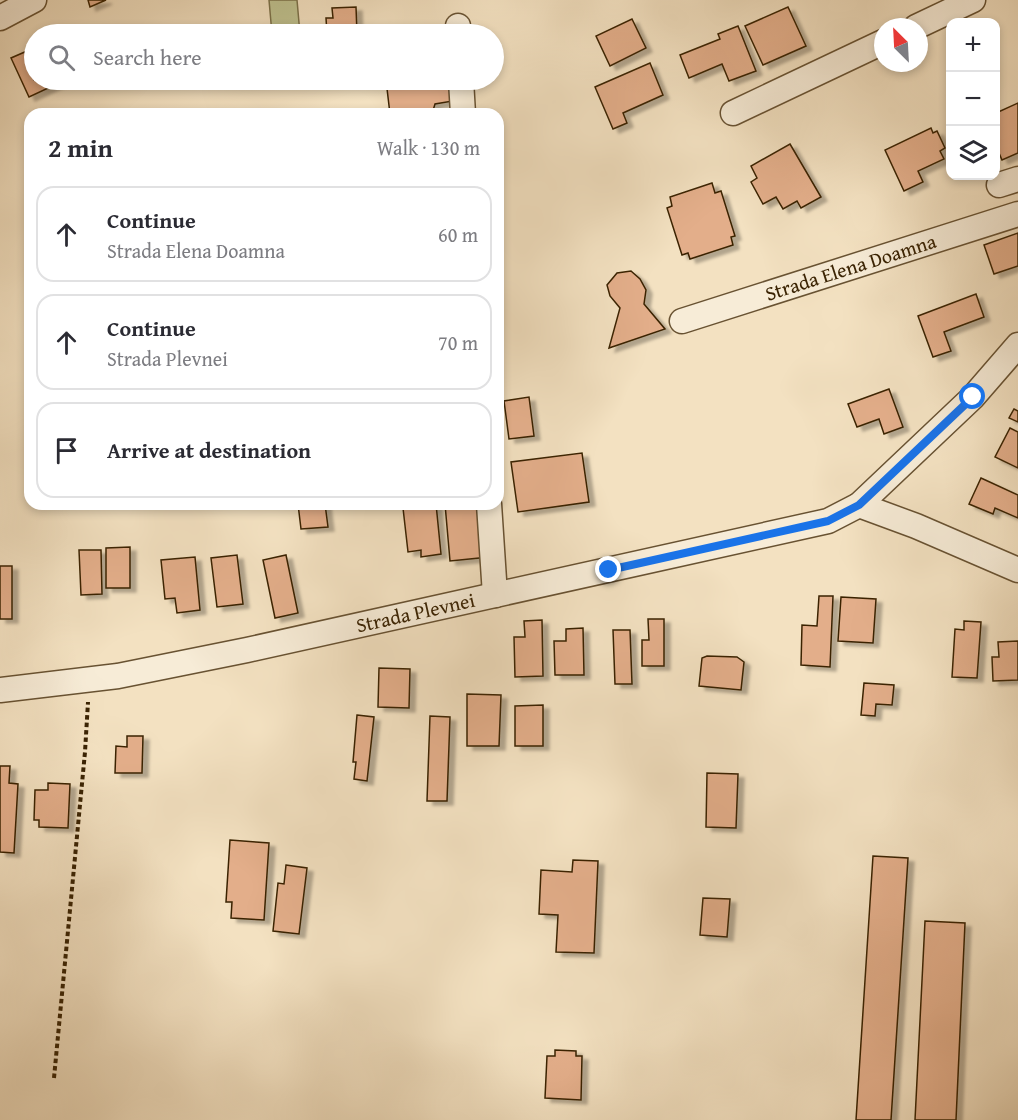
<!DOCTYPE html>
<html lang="en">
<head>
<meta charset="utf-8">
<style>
  body { margin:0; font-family:"Gentium Book Plus",serif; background:#f7f7f7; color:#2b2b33 }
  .controls { position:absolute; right:18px; top:18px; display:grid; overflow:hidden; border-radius:12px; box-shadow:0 3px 9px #0003 }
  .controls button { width:54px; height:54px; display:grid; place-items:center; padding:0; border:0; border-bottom:2px solid #e1e1e2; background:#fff; color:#2b2b33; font:30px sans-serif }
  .compass { position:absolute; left:874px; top:18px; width:54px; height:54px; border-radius:50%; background:#fff; box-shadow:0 3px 9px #0003; rotate:336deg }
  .stop { position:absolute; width:18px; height:18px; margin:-14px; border:4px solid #1a73e8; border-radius:50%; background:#fff }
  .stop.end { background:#1a73e8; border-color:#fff; box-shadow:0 2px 6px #0008 }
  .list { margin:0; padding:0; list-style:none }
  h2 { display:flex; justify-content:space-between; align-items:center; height:78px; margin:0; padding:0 24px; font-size:26px }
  h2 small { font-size:20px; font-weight:400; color:#7c7c81 }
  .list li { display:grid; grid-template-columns:39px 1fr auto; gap:18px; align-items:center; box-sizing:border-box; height:96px; margin:0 12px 12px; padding:0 12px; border:2px solid #e1e1e2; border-radius:18px }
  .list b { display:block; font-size:22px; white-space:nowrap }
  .list p { margin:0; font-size:20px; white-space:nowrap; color:#7c7c81 }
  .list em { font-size:20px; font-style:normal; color:#7c7c81 }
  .icon { flex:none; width:33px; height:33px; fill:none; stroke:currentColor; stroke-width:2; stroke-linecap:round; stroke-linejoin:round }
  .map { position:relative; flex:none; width:1018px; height:1120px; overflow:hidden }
  .search { position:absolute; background:#fff; box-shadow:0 3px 9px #0003; left:24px; top:24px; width:480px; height:66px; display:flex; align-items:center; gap:15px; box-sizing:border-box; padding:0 21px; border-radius:33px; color:#7c7c81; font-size:22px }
  .panel { position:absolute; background:#fff; box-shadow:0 3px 9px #0003; left:24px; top:108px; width:480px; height:402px; border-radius:18px }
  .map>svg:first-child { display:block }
  .green { fill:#bfc290; stroke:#7c724a; stroke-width:1.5 }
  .building { fill:#e3ae8a; stroke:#3a2303; stroke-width:1.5; filter:url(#shadow) }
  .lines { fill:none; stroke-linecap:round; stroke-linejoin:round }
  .minor-casing { stroke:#685232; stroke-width:27 }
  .path { stroke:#3a2303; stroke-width:4; stroke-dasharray:4.5 3; stroke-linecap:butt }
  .minor { stroke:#f7ecd7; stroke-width:24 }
  .route { stroke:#1a73e8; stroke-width:8 }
  .labels { text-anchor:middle; stroke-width:4.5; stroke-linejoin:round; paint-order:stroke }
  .street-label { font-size:20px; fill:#3a2303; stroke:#f7ecd7 }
</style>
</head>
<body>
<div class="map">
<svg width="1018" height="1120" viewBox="0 0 1018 1120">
  <defs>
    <filter id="shadow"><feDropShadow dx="6" dy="4" stdDeviation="1.5" flood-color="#0004"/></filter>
  </defs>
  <rect width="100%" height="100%" fill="#f3e1c1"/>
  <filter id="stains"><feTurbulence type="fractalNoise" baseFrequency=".00333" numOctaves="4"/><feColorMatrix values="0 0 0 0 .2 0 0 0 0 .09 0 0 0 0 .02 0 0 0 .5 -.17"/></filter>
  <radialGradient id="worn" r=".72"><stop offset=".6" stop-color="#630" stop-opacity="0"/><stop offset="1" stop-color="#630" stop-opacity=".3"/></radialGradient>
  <polygon class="green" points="269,0 297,0 300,34 272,34"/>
  <g class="building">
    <polygon points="88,0 106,0 90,7"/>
    <polygon points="356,7 357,34 327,34 326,18 333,18 332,8"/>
    <polygon points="788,7 806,46 763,65 745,26"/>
    <polygon points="632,19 646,48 610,66 596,36"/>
    <polygon points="738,26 756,71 729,81 722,64 689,78 680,55 720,39 718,34"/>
    <polygon points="34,48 34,80 57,80 59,83 29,97 11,58"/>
    <polygon points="650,63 663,95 623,113 627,123 613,129 595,87"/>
    <polygon points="386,80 451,80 453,101 435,104 432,114 390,114"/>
    <polygon points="1018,103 1018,153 1002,160 996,146 996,113"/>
    <polygon points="931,128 933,133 937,131 945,148 940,151 944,159 918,171 923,182 904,191 885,150"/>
    <polygon points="790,144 821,197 801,208 797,201 783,209 776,197 763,204 751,182 757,178 751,166"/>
    <polygon points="712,183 715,193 721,191 735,236 731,237 733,245 690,259 688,253 682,255 667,208 672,206 670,197"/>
    <polygon points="1018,233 1018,266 994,274 984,245"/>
    <polygon points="631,271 640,279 646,290 644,304 665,329 609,348 620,308 610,296 607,285 617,273"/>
    <polygon points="976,294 984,317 944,332 951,351 933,357 918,316"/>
    <polygon points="889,389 903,427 884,434 879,419 857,427 848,404"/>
    <polygon points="529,397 534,436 509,439 504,401"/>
    <polygon points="1014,409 1018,411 1018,422 1009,418"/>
    <polygon points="1010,428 1018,432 1018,468 995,457"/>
    <polygon points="582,453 589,502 518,512 511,462"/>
    <polygon points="981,478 1018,495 1018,518 995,508 993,514 969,504"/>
    <polygon points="298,504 325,504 328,527 301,529"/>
    <polygon points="436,504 441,554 421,557 421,550 408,552 403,508"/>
    <polygon points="445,504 484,504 489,557 450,561"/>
    <polygon points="130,547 130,588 106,588 106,548"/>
    <polygon points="79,550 101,550 102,594 81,595"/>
    <polygon points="237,555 243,604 217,607 211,558"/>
    <polygon points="286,555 298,613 275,618 263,560"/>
    <polygon points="195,557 200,610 177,613 175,598 165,599 161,560"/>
    <rect x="0" y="566" width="12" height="53"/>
    <polygon points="819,596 833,596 830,667 801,665 802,625 817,626"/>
    <polygon points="841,597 876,599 873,643 838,641"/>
    <polygon points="648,619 664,619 664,666 642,666 642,640 649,640"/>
    <polygon points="542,620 543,676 515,677 514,637 525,637 524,621"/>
    <polygon points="964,621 981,622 977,678 952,677 955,629 964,630"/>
    <polygon points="583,628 584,675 555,675 554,641 566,641 566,629"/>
    <polygon points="613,630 630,630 632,684 615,684"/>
    <polygon points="1018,641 1018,680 993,681 992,657 999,657 998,642"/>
    <polygon points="707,656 737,657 744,662 741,690 699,686 702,658"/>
    <polygon points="379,668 410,669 409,708 378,707"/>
    <polygon points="864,683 894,685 892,705 876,704 875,716 861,715"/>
    <polygon points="467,694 501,695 499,746 467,746"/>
    <polygon points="543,705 543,746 515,746 515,706"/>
    <polygon points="357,715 374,717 367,781 354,779 356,762 353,762"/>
    <polygon points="430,716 450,717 447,801 427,801"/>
    <polygon points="127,736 143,736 142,773 115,773 116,746 127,747"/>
    <polygon points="0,766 10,766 9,783 18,784 14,853 0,852"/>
    <polygon points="707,773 738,774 736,828 706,827"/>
    <polygon points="48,783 70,784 68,828 39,827 39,820 34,820 35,790 48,790"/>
    <polygon points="230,840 269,843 264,920 231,918 232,902 226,902"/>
    <polygon points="873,856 908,858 891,1120 856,1120"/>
    <polygon points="573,860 598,861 594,953 556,952 558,915 539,914 541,870 572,872"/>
    <polygon points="286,865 307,868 299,934 273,931 278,883 284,884"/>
    <polygon points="703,898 730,899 727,937 700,935"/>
    <polygon points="925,921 965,923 956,1120 915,1120"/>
    <polygon points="555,1050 576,1051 576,1056 582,1056 581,1100 545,1098 547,1056 555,1056"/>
  </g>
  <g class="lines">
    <g class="minor-casing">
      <g id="minor">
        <polyline points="0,18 34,0"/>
        <polyline points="458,26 458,34"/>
        <polyline points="916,27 973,0"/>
        <polyline points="461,80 463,114"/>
        <polyline points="733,113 883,42"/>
        <polyline points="999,185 1018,179"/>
        <path id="s1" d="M682,321L1018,214"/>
        <polyline points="489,504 495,595"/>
        <polyline points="859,505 916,526 1018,570"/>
        <path id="s2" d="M0,690L118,676L247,650L828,521L859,505L973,397L1018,345"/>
      </g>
    </g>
    <polyline class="path" points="54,1078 85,752 88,702"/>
    <use href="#minor" class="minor"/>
  </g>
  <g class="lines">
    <polyline class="route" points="609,570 828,521 859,505 973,397"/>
  </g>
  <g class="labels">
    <g class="street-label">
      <text dy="7" stroke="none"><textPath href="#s1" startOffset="177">Strada Elena Doamna</textPath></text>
      <text dy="7" stroke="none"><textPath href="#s2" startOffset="423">Strada Plevnei</textPath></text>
    </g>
  </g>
  <rect width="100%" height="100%" filter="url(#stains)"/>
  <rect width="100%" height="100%" fill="url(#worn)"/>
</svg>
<div class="controls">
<button>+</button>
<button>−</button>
<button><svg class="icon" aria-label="layers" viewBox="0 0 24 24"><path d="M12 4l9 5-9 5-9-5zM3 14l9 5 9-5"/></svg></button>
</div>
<svg class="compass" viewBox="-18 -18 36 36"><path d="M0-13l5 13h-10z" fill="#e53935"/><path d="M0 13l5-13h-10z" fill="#7c7c81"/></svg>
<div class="stop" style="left:973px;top:397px"></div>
<div class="stop end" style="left:609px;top:570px"></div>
<div class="search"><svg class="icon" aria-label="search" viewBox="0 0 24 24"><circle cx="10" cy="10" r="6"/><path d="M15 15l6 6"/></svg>Search here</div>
<section class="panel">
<h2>2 min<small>Walk · 130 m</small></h2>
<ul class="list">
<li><svg class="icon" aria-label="ahead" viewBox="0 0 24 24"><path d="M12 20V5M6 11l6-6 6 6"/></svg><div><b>Continue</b><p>Strada Elena Doamna</p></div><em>60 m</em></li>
<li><svg class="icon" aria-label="ahead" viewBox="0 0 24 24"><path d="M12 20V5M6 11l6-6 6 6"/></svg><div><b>Continue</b><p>Strada Plevnei</p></div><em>70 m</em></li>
<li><svg class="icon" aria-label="arrive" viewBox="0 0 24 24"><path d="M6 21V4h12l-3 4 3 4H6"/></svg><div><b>Arrive at destination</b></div></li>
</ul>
</section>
</div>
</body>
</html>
